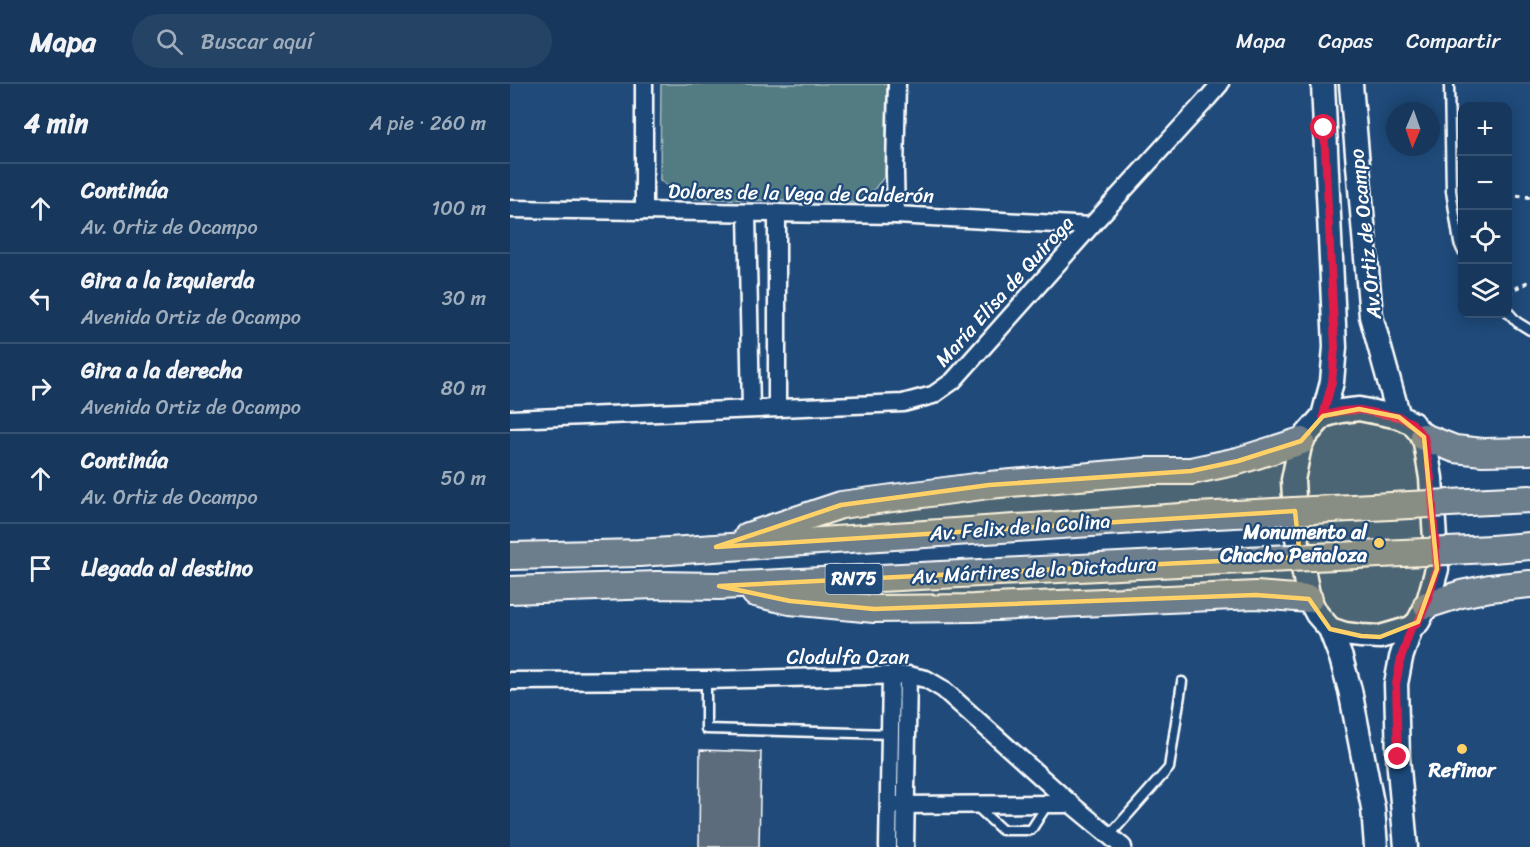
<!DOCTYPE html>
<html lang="es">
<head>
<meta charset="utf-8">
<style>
  body { margin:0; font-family:Sriracha,sans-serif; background:#244365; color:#f1f3f6 }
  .controls { position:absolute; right:18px; top:18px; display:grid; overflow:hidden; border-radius:12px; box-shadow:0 3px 15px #0003 }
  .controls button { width:54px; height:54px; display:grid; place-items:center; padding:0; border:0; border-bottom:2px solid #365272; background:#17385c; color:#f1f3f6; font:30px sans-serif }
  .compass { position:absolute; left:876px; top:18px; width:54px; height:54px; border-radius:50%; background:#17385c; box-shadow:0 3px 15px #0003; rotate:182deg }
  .stop { position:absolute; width:18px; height:18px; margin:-14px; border:4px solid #e11d48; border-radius:50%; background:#fff }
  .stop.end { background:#e11d48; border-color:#fff; box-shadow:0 2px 6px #0008 }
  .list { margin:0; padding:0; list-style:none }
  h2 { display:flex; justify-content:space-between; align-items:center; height:78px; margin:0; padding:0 24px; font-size:26px }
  h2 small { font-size:20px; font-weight:400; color:#9eacbb }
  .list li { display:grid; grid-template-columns:39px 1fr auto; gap:18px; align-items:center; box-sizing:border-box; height:90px; padding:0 24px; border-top:2px solid #365272 }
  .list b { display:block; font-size:22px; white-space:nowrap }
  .list p { margin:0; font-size:20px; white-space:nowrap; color:#9eacbb }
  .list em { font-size:20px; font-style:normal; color:#9eacbb }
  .icon { flex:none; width:33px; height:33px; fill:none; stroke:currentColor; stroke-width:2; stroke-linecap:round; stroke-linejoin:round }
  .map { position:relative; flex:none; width:1020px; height:763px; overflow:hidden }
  header { display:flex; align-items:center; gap:36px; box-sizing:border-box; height:84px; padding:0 30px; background:#17385c; border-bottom:2px solid #365272 }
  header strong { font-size:28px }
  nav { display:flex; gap:33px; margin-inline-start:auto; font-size:21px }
  .search { width:420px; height:54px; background:#244365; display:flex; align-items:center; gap:15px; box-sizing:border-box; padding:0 21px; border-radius:33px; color:#9eacbb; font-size:22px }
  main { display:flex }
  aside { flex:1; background:#17385c }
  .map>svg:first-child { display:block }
  .green { fill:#527b82; stroke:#a8bdc0; stroke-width:1.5 }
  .building { fill:#5c6c7c; stroke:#fff; stroke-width:1.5 }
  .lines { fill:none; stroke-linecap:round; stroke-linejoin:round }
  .lane-casing { stroke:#fff; stroke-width:13 }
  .street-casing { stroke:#fff; stroke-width:21 }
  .secondary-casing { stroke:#fff; stroke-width:27 }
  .primary-casing { stroke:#fff; stroke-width:30 }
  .path { stroke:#fff; stroke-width:4; stroke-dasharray:4.5 4.5; stroke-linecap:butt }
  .lane { stroke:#1f4a7a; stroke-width:8 }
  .street { stroke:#1f4a7a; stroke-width:16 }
  .secondary { stroke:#1f4a7a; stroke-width:22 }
  .primary { stroke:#6c7d8c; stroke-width:26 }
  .primary-bridge-casing { stroke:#fff; stroke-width:30; stroke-linecap:butt }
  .primary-bridge { stroke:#6c7d8c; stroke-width:26 }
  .route { stroke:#e11d48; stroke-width:8 }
  .marked { fill:#ffd166; fill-opacity:0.2; stroke:#ffd166; stroke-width:4.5; stroke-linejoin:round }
  .poi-dot { fill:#ffd166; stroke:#1f4a7a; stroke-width:2 }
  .labels { text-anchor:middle; stroke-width:4.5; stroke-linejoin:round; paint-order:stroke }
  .shield { fill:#1f4a7a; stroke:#bcc9d7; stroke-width:1.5 }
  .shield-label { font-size:18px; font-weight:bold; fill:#fff }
  .street-label { font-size:20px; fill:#fff; stroke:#1f4a7a }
  .poi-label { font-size:20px; font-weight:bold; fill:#fff; stroke:#1f4a7a; text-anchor:end }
</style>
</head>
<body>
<header>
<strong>Mapa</strong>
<div class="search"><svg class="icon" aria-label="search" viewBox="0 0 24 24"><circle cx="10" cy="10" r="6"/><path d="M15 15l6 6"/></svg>Buscar aquí</div>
<nav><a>Mapa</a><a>Capas</a><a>Compartir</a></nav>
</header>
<main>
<aside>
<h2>4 min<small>A pie · 260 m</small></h2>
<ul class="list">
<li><svg class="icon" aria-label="ahead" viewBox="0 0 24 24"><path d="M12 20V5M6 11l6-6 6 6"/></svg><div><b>Continúa</b><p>Av. Ortiz de Ocampo</p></div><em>100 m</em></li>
<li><svg class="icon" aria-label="left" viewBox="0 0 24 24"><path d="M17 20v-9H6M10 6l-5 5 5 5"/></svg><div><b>Gira a la izquierda</b><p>Avenida Ortiz de Ocampo</p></div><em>30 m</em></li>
<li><svg class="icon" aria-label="right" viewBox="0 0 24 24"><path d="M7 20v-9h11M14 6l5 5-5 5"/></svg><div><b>Gira a la derecha</b><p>Avenida Ortiz de Ocampo</p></div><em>80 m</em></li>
<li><svg class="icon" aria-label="ahead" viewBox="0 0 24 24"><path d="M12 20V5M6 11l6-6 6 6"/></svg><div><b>Continúa</b><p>Av. Ortiz de Ocampo</p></div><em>50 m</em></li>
<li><svg class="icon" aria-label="arrive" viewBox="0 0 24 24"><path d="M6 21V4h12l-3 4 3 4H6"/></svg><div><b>Llegada al destino</b></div></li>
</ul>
</aside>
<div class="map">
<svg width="1020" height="763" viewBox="0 0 1020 763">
  <rect width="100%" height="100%" fill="#1f4a7a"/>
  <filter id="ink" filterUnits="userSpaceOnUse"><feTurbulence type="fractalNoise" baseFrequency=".0167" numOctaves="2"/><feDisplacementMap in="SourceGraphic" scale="12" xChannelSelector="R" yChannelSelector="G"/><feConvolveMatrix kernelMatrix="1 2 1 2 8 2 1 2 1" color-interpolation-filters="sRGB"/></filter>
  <g filter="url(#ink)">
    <polygon class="green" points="151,0 377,0 375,92 353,119 171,114 150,96"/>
    <polygon class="building" points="190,666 251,668 249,763 189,763"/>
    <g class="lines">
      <g class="lane-casing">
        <g id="lane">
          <polyline points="939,0 941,107 949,159 952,166"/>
          <polyline points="998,228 1007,238 1020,246"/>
          <polyline points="196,596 196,645 381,650"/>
          <polyline points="465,721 492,746 521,746 537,721"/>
          <polyline points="599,752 659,684 672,598"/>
        </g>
      </g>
      <g class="street-casing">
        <g id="street">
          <polyline points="0,125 386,131 581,142"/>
          <polyline points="134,127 134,0"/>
          <polyline points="237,129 241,325"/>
          <polyline points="267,129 267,324"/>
          <polyline points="386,131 385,88 387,0"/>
          <polyline points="0,335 393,319 423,311 443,297 581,142 697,15 710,0"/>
          <polyline points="0,597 196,596 398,591 416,595 433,605 561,720 613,763"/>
          <polyline points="379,721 561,720"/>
          <polyline points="378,763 381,592"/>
          <polyline points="395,763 398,591"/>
        </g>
      </g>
      <g class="secondary-casing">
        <g id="secondary">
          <polyline points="813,0 825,263 822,298 813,332"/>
          <polyline points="841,0 861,232 889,333"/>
          <polyline points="820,545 835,550 851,552 870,553 901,544 908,538 917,521 927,485 921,394 914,353 902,339 889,333 849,325 831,327 813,332 791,357 783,396 786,449 799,515 807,530 820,545 831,574 840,606 863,724 866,763"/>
          <polyline points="896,763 888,673 886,600 891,574 901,544"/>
        </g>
      </g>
      <g class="primary-casing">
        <g id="primary">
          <polyline points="914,353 945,365 973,368 1020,367"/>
          <polyline points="979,417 1020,415"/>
          <polyline points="238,452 331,421 479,401 637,387 681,387 728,377 791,357"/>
          <polyline points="982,465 1020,462"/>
          <polyline points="0,472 129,469 686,432"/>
          <polyline points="0,506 147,501 209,502 689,478"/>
          <polyline points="245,509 280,517 364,525 463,524 746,511 799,515"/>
          <polyline points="917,521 951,510 980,504 1020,500"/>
        </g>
      </g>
      <g class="path">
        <polyline points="998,111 1020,113"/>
        <polyline points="998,209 1020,197"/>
      </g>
      <use href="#lane" class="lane"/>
      <use href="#street" class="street"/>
      <use href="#secondary" class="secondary"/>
      <use href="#primary" class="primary"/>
      <g class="primary-bridge-casing">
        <g id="primary-bridge">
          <polyline points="686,432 979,417"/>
          <polyline points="689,478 982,465"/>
        </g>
      </g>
      <use href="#primary-bridge" class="primary-bridge"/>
    </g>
  </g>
  <g class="lines" filter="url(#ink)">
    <polyline class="route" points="814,44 825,263 822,298 813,332 831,327 849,326 889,333 902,339 914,353 921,394 927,485 916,521 908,538 901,544 891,574 886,600 888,673"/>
  </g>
  <path class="marked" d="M849,325L889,333L914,353L927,485L908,538L870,553L851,552L820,545L799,515L746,511L364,525L280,517L209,502L790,473L785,427L206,463L331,421L479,401L681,387L728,377L791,357L813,332Z"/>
  <g class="poi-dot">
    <circle cx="869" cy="459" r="6"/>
    <circle cx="952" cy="665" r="6"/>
  </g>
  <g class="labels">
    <rect class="shield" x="315.5" y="480" width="57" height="30" rx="4.5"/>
    <g class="shield-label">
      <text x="344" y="501">RN75</text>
    </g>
    <g class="street-label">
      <text transform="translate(291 109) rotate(1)" y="7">Dolores de la Vega de Calderón</text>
      <text transform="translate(855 150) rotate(-96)" y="7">Av.Ortiz de Ocampo</text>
      <text transform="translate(494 207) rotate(-48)" y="7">María Elisa de Quiroga</text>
      <text transform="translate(510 443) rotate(-4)" y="7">Av. Felix de la Colina</text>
      <text transform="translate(524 486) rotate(-3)" y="7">Av. Mártires de la Dictadura</text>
      <text x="338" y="580">Clodulfa Ozan</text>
    </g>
    <g class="poi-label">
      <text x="857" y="455">Monumento al<tspan x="857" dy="23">Chacho Peñaloza</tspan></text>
      <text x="952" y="693" text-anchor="middle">Refinor</text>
    </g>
  </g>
</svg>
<div class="controls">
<button>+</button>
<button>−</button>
<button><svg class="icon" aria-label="locate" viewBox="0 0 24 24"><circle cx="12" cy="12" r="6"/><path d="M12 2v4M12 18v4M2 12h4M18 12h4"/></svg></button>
<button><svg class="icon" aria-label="layers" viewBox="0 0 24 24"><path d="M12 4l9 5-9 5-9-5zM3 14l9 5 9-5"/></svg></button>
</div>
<svg class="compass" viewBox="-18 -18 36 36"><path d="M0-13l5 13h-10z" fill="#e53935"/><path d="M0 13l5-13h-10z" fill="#9eacbb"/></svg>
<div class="stop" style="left:814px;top:44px"></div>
<div class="stop end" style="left:888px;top:673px"></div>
</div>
</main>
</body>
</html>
